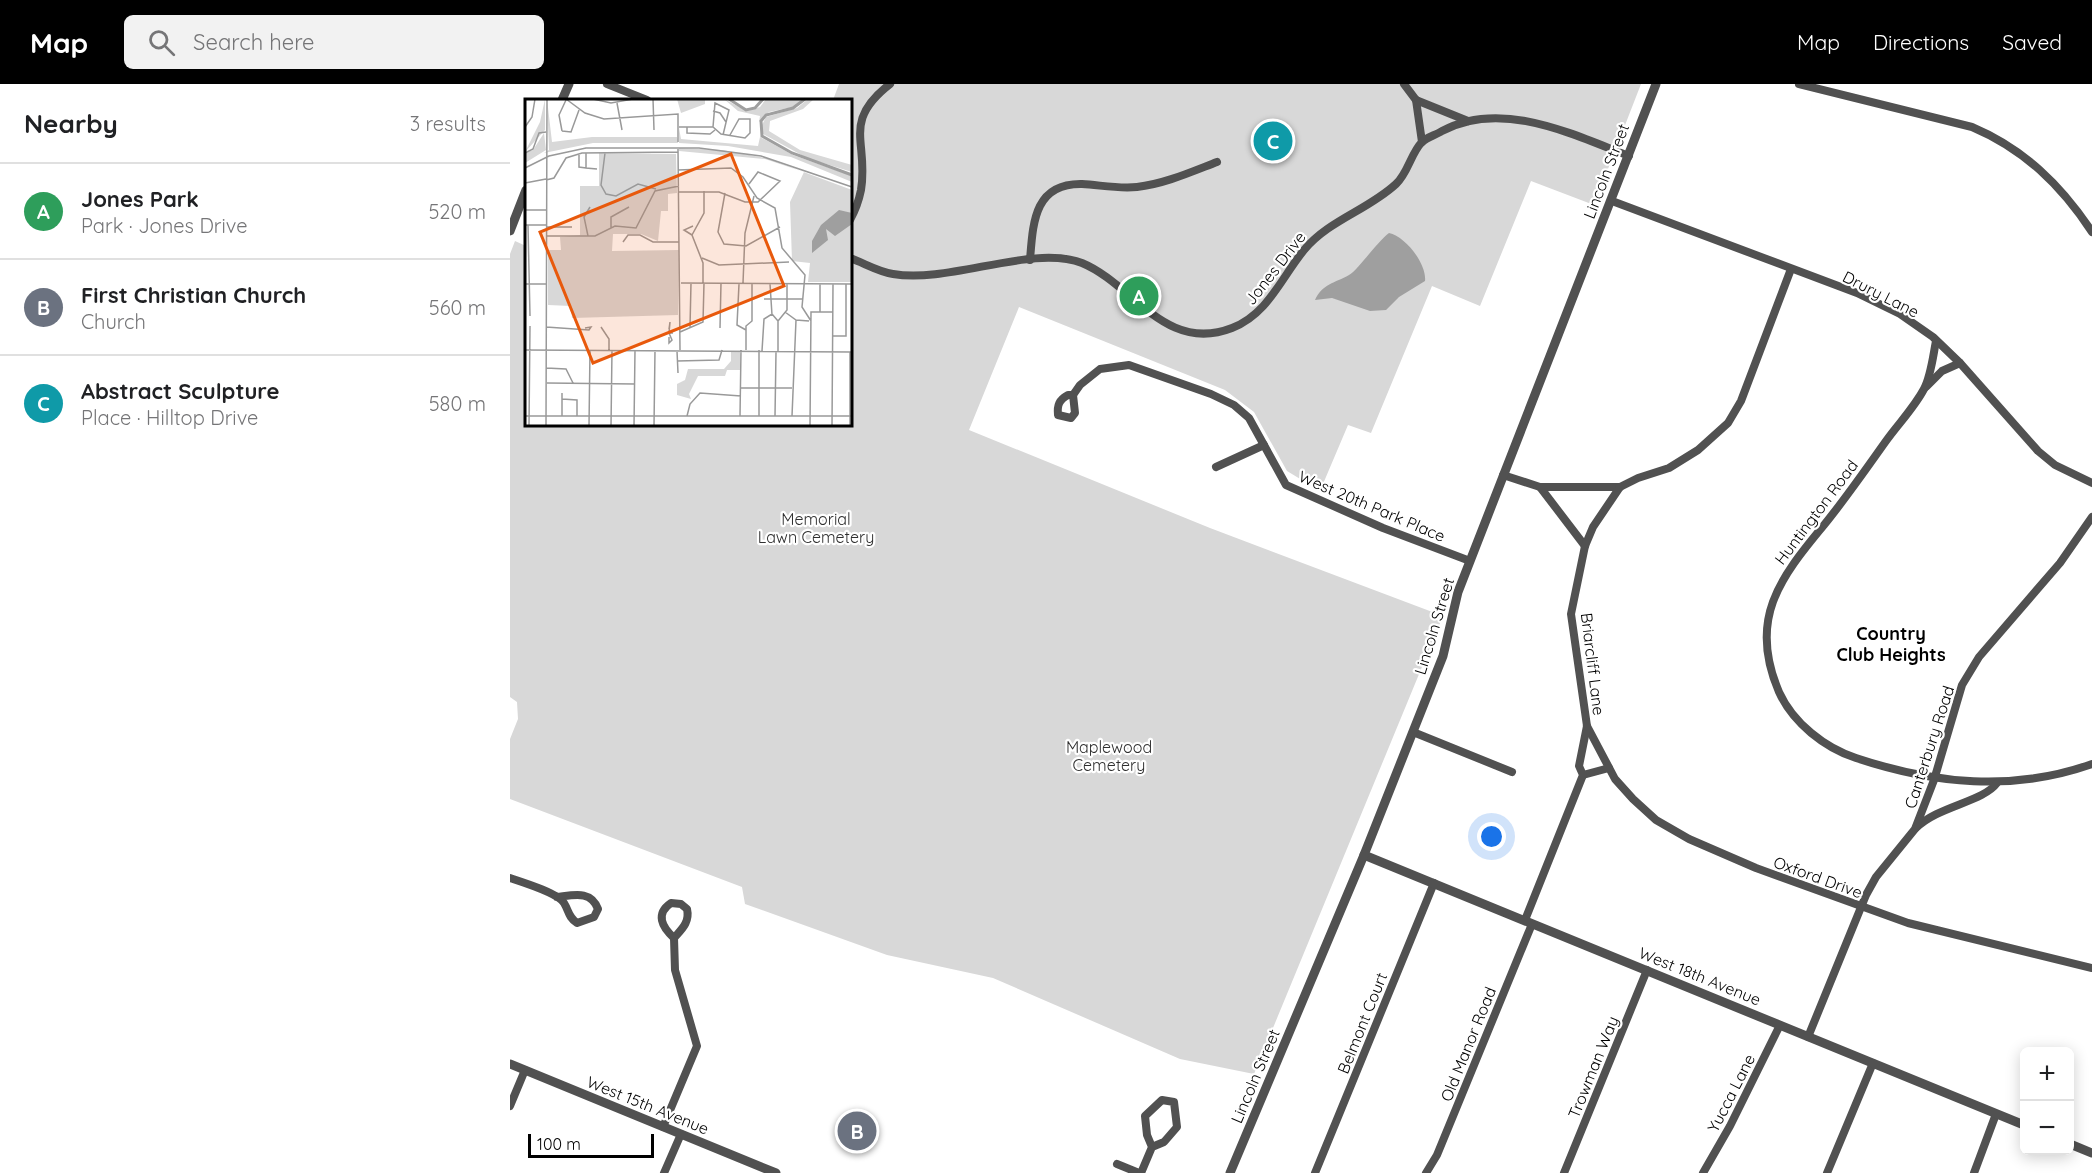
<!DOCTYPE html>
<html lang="en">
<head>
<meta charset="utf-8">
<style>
  body { margin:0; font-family:Quicksand,sans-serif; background:#f2f2f2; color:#202124 }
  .controls { position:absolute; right:18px; bottom:18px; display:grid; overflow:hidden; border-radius:9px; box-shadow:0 3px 15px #0003 }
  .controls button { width:54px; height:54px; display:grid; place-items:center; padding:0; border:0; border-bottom:2px solid #e0e0e0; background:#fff; color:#202124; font:30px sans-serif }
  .scale { position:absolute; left:18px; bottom:15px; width:126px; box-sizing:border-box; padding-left:6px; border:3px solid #000; border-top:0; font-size:16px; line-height:21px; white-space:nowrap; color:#000; -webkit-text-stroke:4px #fff; paint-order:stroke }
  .you { position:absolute; left:982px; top:753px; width:21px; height:21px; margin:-15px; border:4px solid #fff; border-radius:50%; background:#1a73e8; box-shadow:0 0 0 9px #1a73e833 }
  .badge { display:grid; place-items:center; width:39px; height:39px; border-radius:50%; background:#000; color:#fff; font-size:20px; font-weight:700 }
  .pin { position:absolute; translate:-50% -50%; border:3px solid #fff; box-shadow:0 2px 6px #0006 }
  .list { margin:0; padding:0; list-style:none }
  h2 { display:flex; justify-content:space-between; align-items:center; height:78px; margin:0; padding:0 24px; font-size:26px }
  h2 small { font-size:20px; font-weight:400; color:#757577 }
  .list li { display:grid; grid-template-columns:39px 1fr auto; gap:18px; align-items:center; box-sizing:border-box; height:96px; padding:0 24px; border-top:2px solid #e0e0e0 }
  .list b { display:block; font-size:22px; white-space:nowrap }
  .list p { margin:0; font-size:20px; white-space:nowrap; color:#757577 }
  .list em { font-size:20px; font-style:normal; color:#757577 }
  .icon { flex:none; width:33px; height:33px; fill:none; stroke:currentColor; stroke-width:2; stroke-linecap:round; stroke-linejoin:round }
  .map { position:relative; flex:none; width:1582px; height:1089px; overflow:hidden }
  header { display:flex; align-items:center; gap:36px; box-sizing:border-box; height:84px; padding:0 30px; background:#000; color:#fff }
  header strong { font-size:28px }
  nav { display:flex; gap:33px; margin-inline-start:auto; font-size:21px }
  .search { width:420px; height:54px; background:#f2f2f2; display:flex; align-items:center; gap:15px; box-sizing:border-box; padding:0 21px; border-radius:9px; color:#757577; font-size:22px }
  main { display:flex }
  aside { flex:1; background:#fff }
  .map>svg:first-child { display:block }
  .green { fill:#d8d8d8 }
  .water { fill:#9f9f9f }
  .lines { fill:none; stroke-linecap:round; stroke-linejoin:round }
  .minor { stroke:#515151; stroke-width:8 }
  .tertiary { stroke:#515151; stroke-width:9 }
  .labels { text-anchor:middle; stroke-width:4.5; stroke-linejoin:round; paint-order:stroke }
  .street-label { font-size:16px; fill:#000; stroke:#fff }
  .park-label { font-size:16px; fill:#2f2f2f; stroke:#fff }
  .neighbourhood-label { font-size:18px; font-weight:bold; fill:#000; stroke:#fff }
  .inset-river { fill:none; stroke:#9f9f9f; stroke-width:3 }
  .inset-road { fill:none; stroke:#999; stroke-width:1.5 }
  .view { fill:#e8590c; fill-opacity:0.15; stroke:#e8590c; stroke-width:3 }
  .inset-edge { fill:none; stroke:#000; stroke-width:3 }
</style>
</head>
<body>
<header>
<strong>Map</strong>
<div class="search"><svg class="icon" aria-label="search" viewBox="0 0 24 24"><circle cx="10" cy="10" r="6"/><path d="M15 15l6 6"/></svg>Search here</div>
<nav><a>Map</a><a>Directions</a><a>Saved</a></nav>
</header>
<main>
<aside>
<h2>Nearby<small>3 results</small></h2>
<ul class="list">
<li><span class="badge" style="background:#2e9e5b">A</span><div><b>Jones Park</b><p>Park · Jones Drive</p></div><em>520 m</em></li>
<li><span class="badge" style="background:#6b7280">B</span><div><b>First Christian Church</b><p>Church</p></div><em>560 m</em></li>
<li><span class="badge" style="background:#0f9aa8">C</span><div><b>Abstract Sculpture</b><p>Place · Hilltop Drive</p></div><em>580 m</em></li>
</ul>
</aside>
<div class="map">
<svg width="1582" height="1089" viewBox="0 0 1582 1089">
  <rect width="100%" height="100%" fill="#fff"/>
  <polygon class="green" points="329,0 1131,0 1084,121 1021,97 970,222 922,202 861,349 838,341 810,407 777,387 744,328 715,306 509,223 459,346 700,444 933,532 744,990 670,975 483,894 377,871 235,820 232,803 0,715 0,655 8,635 7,618 0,613 0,170 5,157 16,162 16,340 340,340 340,16 323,16"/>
  <path class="water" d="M879,149C895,152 917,180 915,197L889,213L876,226L860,227L822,214L805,216C812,200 825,199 839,191C848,186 866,159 879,149Z"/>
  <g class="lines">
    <g class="minor">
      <polyline points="97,0 137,16"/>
      <polyline points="894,0 906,16 958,37"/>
      <path d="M1289,0L1462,43C1514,65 1551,101 1582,148"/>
      <polyline points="906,16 912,58"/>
      <polyline points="1102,117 1347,209 1390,230 1423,253 1450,279 1528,367 1545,381 1582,399"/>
      <path d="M340,136C345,127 349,116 351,106C359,58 331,38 380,0"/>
      <path d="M340,174C354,179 369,188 383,190C439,200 522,160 572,179C623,200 655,270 722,244C758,230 771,194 794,166C819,136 858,126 886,100C898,89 901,69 912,58C917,53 926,51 932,47C991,15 1062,50 1119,72"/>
      <path d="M520,176C523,139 524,99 572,100C590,101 608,105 627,103C654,100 681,88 707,78"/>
      <path d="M1426,257C1423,272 1421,292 1414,305C1404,324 1388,340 1376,357C1356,385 1336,414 1314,441C1269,495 1238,536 1269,608C1283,639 1315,664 1346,674C1424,700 1503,708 1582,680"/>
      <polyline points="1416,303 1432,287 1450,279"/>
      <path d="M558,311H563L565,329L561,334L548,331C547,321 549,316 558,311Z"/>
      <polyline points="563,311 570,301 590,285 619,281 701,310 724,321 739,334 776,401 873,444 960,477"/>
      <polyline points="706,383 754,361"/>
      <polyline points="993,391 1030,403"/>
      <polyline points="1075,462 1030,403 1110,403"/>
      <polyline points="1077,642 1105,695 1123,715 1146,736 1179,755 1246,784 1398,839 1582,884"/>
      <polyline points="903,648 1002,688"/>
      <polyline points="1073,691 1099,684"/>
      <path d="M1406,744C1428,722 1473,718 1487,699"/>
      <path d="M0,794C12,798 48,809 54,819C59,827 58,833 67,839L84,833L88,825C81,806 64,811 47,813"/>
      <path d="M161,819L171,820L177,825C180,838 172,845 164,854C152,843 145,830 161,819Z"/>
      <polyline points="1015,836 1073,691 1069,682 1077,642 1061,530 1075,462 1083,443 1110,403 1128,394 1159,384 1188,366 1218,339 1231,317 1281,185"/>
      <polyline points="1298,953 1356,811 1366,793 1405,745 1424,696 1452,601 1469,573 1550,479 1582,433"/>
      <polyline points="0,1022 15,986"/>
      <polyline points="153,1043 187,962 165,886 164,854"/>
      <polyline points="607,1080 629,1089"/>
      <polyline points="154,1089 171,1050"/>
      <polyline points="631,1089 642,1063 654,1058 667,1043 664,1018 652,1016 635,1032 637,1051 642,1063"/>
      <polyline points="805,1089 924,799"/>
      <polyline points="916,1089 927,1071 1022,840"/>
      <polyline points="1054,1089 1137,886"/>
      <polyline points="1193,1089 1220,1042 1270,941"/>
      <polyline points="1317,1089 1363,979"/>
      <polyline points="1464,1089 1486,1030"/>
    </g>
    <g class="tertiary">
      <polyline points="52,16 59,0"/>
      <polyline points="0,147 16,106"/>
      <polyline points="854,771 1514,1041"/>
      <polyline points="0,980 266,1089"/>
      <polyline points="1560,1060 1582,1069"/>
      <polyline points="720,1089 854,771 933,572 948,508 1146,0"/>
    </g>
  </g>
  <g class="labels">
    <g class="street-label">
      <text transform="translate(1096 87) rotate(-69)" y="6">Lincoln Street</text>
      <text transform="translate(765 184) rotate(-52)" y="6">Jones Drive</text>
      <text transform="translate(1371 210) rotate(27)" y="6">Drury Lane</text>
      <text transform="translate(862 422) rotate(23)" y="6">West 20th Park Place</text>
      <text transform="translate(1306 428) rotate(-53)" y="6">Huntington Road</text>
      <text transform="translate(924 542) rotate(-73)" y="6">Lincoln Street</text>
      <text transform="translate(1083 580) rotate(83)" y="6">Briarcliff Lane</text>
      <text transform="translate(1419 663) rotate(-72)" y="6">Canterbury Road</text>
      <text transform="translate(1308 793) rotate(20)" y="6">Oxford Drive</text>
      <text transform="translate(1190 892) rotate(22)" y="6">West 18th Avenue</text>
      <text transform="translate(852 939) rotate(-68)" y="6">Belmont Court</text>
      <text transform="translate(958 960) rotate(-68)" y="6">Old Manor Road</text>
      <text transform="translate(1083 983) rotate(-68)" y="6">Trowman Way</text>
      <text transform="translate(745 992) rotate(-67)" y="6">Lincoln Street</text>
      <text transform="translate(1221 1009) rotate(-63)" y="6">Yucca Lane</text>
      <text transform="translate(138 1021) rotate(22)" y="6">West 15th Avenue</text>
    </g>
    <g class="park-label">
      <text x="306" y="441">Memorial<tspan x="306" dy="18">Lawn Cemetery</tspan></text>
      <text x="599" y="669">Maplewood<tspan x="599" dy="18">Cemetery</tspan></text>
    </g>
    <g class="neighbourhood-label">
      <text x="1381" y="556">Country<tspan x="1381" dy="21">Club Heights</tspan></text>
    </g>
  </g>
  <g transform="translate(15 15)">
    <rect width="327" height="327" fill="#fff"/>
    <path d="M20,0V31L0,53L15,23ZM22,0L27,43L67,38H152L153,44H68L19,54L24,51ZM152,0H180V5L156,14ZM199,0L222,12L235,8L241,0H279L268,8L244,13L234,23L235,17L213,12ZM283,0H289L278,10L245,22L244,32L275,51L327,66V73L282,59L238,35L237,26L241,18L272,9ZM154,29L156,40L233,47L235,38L268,56L327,77V83L266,58L203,47L154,44ZM19,34L21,51L0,64V54L8,51ZM154,49L197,51L241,59L327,91V183H283L285,164L267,162L265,103L279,73L240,60L154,52ZM74,54L151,55L152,94L143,95V112H136L133,142L116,135H88L87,152L154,151L153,216L47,219L46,207L23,206V151H36L35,138L55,136V87H74ZM206,252H215V271H202L200,277H173L164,295L166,300L152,296V285L160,281L163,270H199L206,262Z" fill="#d8d8d8"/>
    <path d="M314,111L327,114V125L310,137L301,130L303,141L287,154V142L296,126Z" fill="#9f9f9f"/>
    <path class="inset-river" d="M204,0L221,11L230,9L238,0M280,0L268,9L241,16L236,22L237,37L267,54L327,76"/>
    <path class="inset-road" d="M41,0L60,14L79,20L153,15V43M68,0L86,4L108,0M128,0L129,31M92,4L97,31M188,12L195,14L201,23M0,28L7,18L10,0M154,28H188L196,35L220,39L225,34V20H214L205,36M162,28V34L185,35L190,31M188,28L190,4L204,11L198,36M37,32L46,33L54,11M37,32L34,16L41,1M153,50L155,251M0,54L8,50L14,34L21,33M61,54V69L72,70M80,54L76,86L81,95L91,97L113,85L131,90M54,56V68L61,69M0,69L24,57L61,49H174L236,57L327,88M153,71L206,69L218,78L232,99L250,109L257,149L280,176L277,208L286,222M21,81L29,79L41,59L57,54L153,53M0,84L21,80M154,93H194L220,103H233L255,82L233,73L224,85M200,94L193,133L199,145L221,147L255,128M0,111H22M0,126H22M3,126L5,217M22,128H47M86,129V118L104,108M167,136L159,131L168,127M22,137H70L90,127L111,129L130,92L154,87M63,137L59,118L65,108M98,143L103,136H115L128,143H154M177,159L194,166L264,163M156,184L327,185M178,184V164L167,136L179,114V92M218,184L220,134L229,97M0,185H22M214,185L212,226L221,231M245,185L247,216M295,185V213M239,200H278M260,213L271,221L284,222M253,222L262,211V185M21,228L64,231L66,228L60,229M76,228L84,240V251M165,228L166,184M195,229L196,184M144,230L145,223L144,234H148M155,233L178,223L179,184M141,234H144L147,241L144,244V238M308,237H321V185M0,251L327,253M221,251V227L227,222V184M234,251V317M152,252L153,274M237,252L239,220L247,215L253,222M253,252V222M152,262L194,261L197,251M21,269L41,270L48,284M22,284L110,285M216,289H267M37,300L52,301V317M0,317H327M37,317V294M162,317L165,305L175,294L216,297M215,317L216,251M250,317L251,253M267,317L271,221M4,327L5,227M21,327L22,0M64,327L65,251M86,327L87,251M109,327L110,251M129,327L130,251M285,327L286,213H308M307,327L308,185M325,327V253"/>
    <path class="view" d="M206,55L259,187L68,264L15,133Z"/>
    <rect width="327" height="327" class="inset-edge"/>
  </g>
</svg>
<div class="controls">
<button>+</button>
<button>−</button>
</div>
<div class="scale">100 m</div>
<div class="you"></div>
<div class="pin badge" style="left:629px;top:212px;background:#2e9e5b">A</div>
<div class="pin badge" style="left:347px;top:1047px;background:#6b7280">B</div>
<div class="pin badge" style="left:763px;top:57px;background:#0f9aa8">C</div>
</div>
</main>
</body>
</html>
